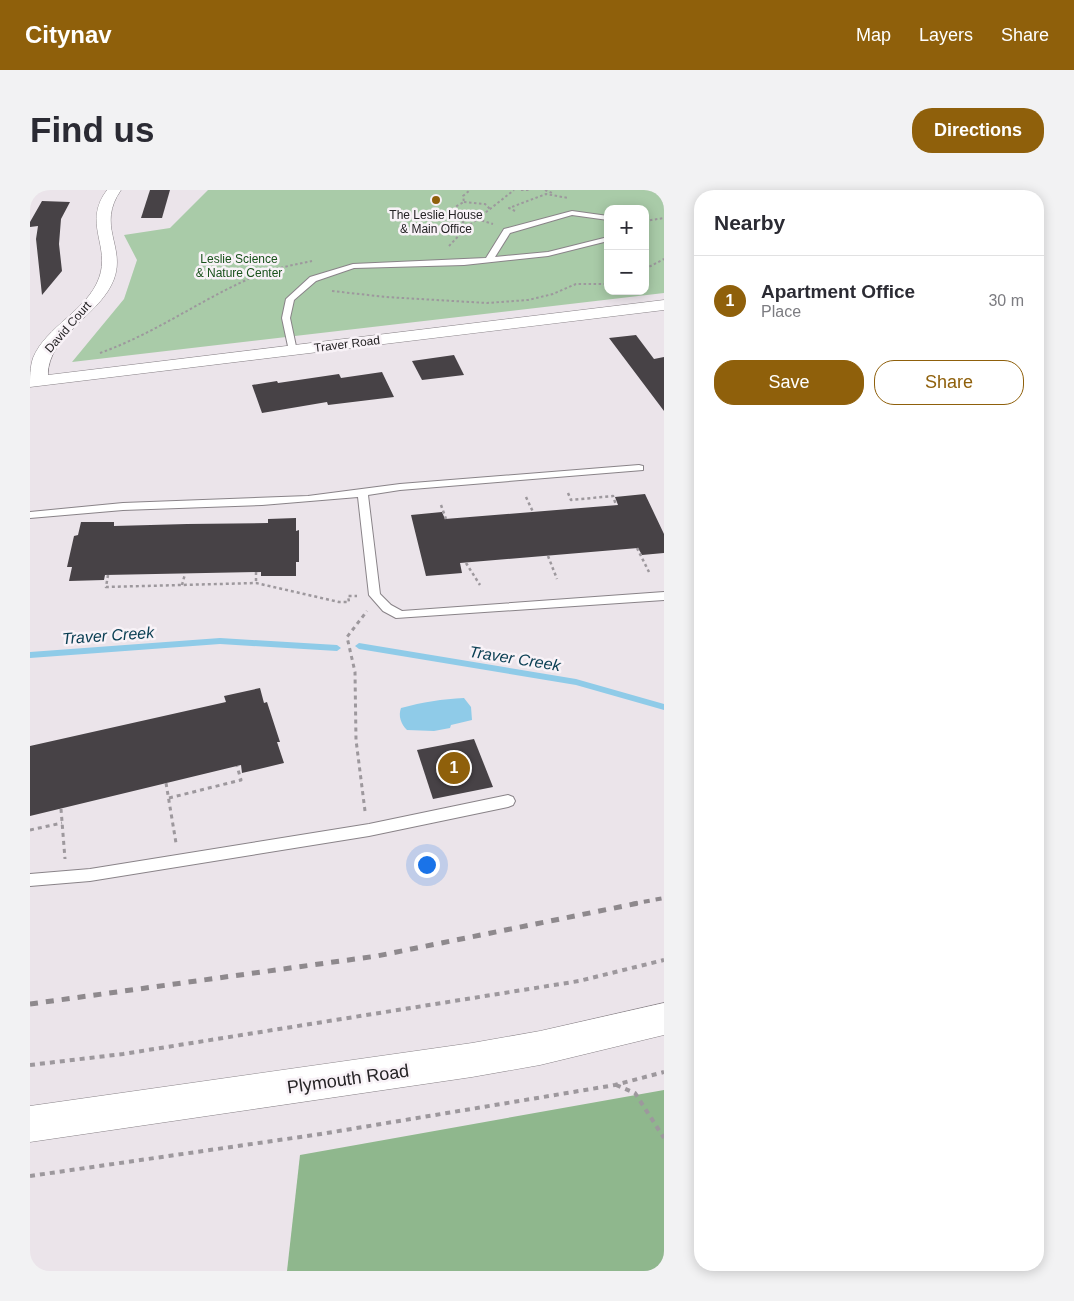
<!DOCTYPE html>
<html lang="en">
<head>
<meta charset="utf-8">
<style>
  body { margin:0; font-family:Arial,sans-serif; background:#f2f2f3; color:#2b2b33 }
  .controls { position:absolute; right:15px; top:15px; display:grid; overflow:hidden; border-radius:10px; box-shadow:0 2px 12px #0003 }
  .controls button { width:45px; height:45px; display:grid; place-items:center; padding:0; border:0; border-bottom:1px solid #e1e1e2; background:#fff; color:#2b2b33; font:25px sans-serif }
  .you { position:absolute; left:396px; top:674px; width:18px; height:18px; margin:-12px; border:4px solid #fff; border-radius:50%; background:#1a73e8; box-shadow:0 0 0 8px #1a73e833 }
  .badge { display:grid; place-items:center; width:32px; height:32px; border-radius:50%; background:#8f600b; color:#fff; font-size:16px; font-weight:700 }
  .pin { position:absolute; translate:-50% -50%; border:2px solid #fff; box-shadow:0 1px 5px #0006 }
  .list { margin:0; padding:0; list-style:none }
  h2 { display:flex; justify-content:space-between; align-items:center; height:65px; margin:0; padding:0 20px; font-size:21px }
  h2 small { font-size:16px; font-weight:400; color:#7c7c81 }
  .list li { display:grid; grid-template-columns:32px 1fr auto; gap:15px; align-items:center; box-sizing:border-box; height:90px; padding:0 20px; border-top:1px solid #e1e1e2 }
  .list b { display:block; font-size:19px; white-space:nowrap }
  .list p { margin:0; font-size:16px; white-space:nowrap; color:#7c7c81 }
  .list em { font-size:16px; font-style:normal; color:#7c7c81 }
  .actions { display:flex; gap:10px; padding:15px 20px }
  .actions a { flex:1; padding:11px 0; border:1px solid #8f600b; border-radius:20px; text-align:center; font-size:18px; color:#8f600b }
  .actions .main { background:#8f600b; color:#fff }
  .map { position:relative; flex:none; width:634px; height:1081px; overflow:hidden; border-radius:20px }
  header { display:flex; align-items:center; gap:30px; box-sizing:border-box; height:70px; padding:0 25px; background:#8f600b; color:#fff }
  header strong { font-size:24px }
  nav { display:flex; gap:28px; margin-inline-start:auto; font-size:18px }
  .intro { display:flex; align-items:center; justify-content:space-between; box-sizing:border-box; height:120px; padding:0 30px }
  h1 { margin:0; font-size:35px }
  .button { padding:12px 22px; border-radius:20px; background:#8f600b; color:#fff; font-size:18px; font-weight:700 }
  main { display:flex; gap:30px; padding:0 30px }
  aside { flex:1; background:#fff; border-radius:20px; box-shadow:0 2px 12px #0003 }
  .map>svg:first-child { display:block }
  .green { fill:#a9cba8; fill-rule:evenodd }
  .forest { fill:#8fb78d }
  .water { fill:#8fcbe8 }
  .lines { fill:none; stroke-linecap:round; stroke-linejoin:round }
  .stream { fill:#8fcbe8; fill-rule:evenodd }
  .building { fill:#474246 }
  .lane-casing { stroke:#898388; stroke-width:2 }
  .street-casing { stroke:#898388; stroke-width:1 }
  .secondary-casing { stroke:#898388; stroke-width:1 }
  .path-far3 { stroke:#9d989d; stroke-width:2; stroke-dasharray:2.5 2.5; stroke-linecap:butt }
  .path-far2 { stroke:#9d989d; stroke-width:2.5; stroke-dasharray:3 3; stroke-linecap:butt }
  .path-far1 { stroke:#9d989d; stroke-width:3; stroke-dasharray:4 4; stroke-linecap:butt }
  .path { stroke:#9d989d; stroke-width:4; stroke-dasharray:5 5; stroke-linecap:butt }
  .lane { fill:#fff; fill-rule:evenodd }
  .street { fill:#fff; fill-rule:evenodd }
  .secondary { fill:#fff; fill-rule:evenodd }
  .rail-far1 { stroke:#8e898d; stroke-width:4; stroke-dasharray:6 6; stroke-linecap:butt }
  .rail { stroke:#8e898d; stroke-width:5; stroke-dasharray:8 8; stroke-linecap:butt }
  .poi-dot { fill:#8f600b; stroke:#f8f2f7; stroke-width:2 }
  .labels { text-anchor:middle; stroke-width:5; stroke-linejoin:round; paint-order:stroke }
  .far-poi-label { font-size:12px; fill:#252325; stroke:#f8f2f7 }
  .far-park-label { font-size:12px; fill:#18511a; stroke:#f8f2f7 }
  .far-street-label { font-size:12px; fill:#252325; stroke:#f8f2f7 }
  .water-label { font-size:16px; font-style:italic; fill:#0d4155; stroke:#f8f2f7 }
  .near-street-label { font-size:18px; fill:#252325; stroke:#f8f2f7 }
</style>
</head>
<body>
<header>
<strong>Citynav</strong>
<nav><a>Map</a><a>Layers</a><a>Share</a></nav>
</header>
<div class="intro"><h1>Find us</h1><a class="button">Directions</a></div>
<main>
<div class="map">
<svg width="634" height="1081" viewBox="0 0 634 1081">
  <rect width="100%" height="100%" fill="#ebe4ea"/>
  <path class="green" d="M178,0H634V103L42,172L94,109L107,70L94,45L140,38ZM578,19H615V101H578Z"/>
  <polygon class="forest" points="634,900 634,1081 257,1081 270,965"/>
  <path class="water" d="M434,508L441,517L442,530L421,535L420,538L404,541L377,540C371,534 368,526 371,518C393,512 412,509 434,508Z"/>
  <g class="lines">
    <g class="stream">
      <polygon points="190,448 307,455 311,458 307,461 190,454 0,468 0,462"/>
      <polygon points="329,453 546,489 634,514 634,520 546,495 329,459 325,456"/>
    </g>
  </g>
  <g class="building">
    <polygon points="120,0 140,0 132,28 111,28"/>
    <polygon points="12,11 40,12 31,29 29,54 32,81 12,105 6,49 8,36 0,37 0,32"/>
    <polygon points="606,145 624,169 634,167 634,221 579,148"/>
    <polygon points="424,165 434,185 392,190 382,171"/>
    <polygon points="352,182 364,207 298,215 297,212 232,223 222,195 247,191 248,193 309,184 311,188"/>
    <polygon points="615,304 634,344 634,363 612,365 608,358 430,373 432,383 396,386 381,325 412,322 415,329 588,315 585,307"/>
    <polygon points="266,328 266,341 269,340 269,372 266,372 266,386 231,386 231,382 75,385 74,390 39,391 42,377 37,377 44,346 48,345 51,332 84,332 84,336 157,334 238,333 238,329"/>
    <polygon points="230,498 234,513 237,512 250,552 247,552 254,573 212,583 211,575 0,626 0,556 196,512 194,506"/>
    <polygon points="444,549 463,597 403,609 387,560"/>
  </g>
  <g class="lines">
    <g class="lane-casing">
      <g id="lane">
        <polygon points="542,21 578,26 578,30 542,25 480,43 465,67 518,62 578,47 578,51 518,66 434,75 324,78 286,91 264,110 260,128 267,161 263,164 259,161 252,128 256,109 280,87 323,74 456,68 474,39"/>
        <polygon points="609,275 613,276 613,280 370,300 338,305 350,404 361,415 372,421 634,402 634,410 366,428 353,421 339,405 328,307 232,315 93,320 0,328 0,322 93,313 278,306 370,294"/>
        <polygon points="478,605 483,607 485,611 483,615 478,617 339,646 60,691 0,696 0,684 60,679 339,634"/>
      </g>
    </g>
    <g class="street-casing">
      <path id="street" d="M77,0H91C66,36 96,56 84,89C71,125 18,145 18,185L634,110V120L0,197C0,188 0,177 3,168C16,136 57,121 69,88C81,56 52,33 77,0Z"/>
    </g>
    <g class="secondary-casing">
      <polygon id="secondary" points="634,813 634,845 510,875 442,887 0,952 0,916 442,853 510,841"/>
    </g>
    <g class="path-far3">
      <polyline points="491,0 499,0"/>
      <polyline points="515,0 522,3"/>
      <polyline points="434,12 455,14 460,19"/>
      <polyline points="485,21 479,18 516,4 538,8"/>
      <polyline points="447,29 463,34"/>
      <polyline points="615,31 634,28"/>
      <polyline points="436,38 425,17 434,12 433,6 440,0"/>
      <polyline points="419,56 436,38 484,0"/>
      <polyline points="615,79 634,69"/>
      <polyline points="302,101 356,107 457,113 498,110 523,104 546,94 578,94"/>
      <path d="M70,163C126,143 170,110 223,87C242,79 262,75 282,71"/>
    </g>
    <g class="path-far2">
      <polyline points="538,303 541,310 583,306 586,315"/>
      <polyline points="496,307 503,322"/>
      <polyline points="411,315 416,329"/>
      <polyline points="607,358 619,382"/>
      <polyline points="518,366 527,389"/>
      <polyline points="436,373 450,395"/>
      <polyline points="226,382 226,393"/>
      <polyline points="78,385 76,397 226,393 309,412 319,412 318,406 327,406"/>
      <polyline points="152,395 155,384"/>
    </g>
    <g class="path-far1">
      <polyline points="136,593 146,653"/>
      <polyline points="139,608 211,590 207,576"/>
      <polyline points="31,619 35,669"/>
      <polyline points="335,621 326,550 325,482 317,447 337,421"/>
      <polyline points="0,640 32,633"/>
    </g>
    <g class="path">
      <polyline points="0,875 93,864 549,791 634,770"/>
      <polyline points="586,895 605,903 634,948"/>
      <polyline points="0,986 291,944 585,895 634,882"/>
    </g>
    <use href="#lane" class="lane"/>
    <use href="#street" class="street"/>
    <use href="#secondary" class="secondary"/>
    <polyline class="rail-far1" points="602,714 634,708"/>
    <polyline class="rail" points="0,814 347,766 609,713"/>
  </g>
  <circle class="poi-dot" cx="406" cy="10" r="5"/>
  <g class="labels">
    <g class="far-poi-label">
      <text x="406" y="29">The Leslie House<tspan x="406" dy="14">&amp; Main Office</tspan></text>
    </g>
    <g class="far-park-label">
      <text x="209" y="73">Leslie Science<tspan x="209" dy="14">&amp; Nature Center</tspan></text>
    </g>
    <g class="far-street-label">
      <text transform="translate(38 137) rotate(-49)" y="4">David Court</text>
      <text transform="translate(317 154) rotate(-7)" y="4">Traver Road</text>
    </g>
    <g class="water-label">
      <text transform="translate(78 445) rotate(-4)" y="6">Traver Creek</text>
      <text transform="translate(485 468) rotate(9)" y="6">Traver Creek</text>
    </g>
    <g class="near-street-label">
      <text transform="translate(318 889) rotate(-8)" y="6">Plymouth Road</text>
    </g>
  </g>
</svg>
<div class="controls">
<button>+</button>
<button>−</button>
</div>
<div class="you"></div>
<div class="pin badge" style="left:424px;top:578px">1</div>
</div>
<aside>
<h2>Nearby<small></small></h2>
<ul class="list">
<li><span class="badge">1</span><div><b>Apartment Office</b><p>Place</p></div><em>30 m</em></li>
</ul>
<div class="actions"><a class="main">Save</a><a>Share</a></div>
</aside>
</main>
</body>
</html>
